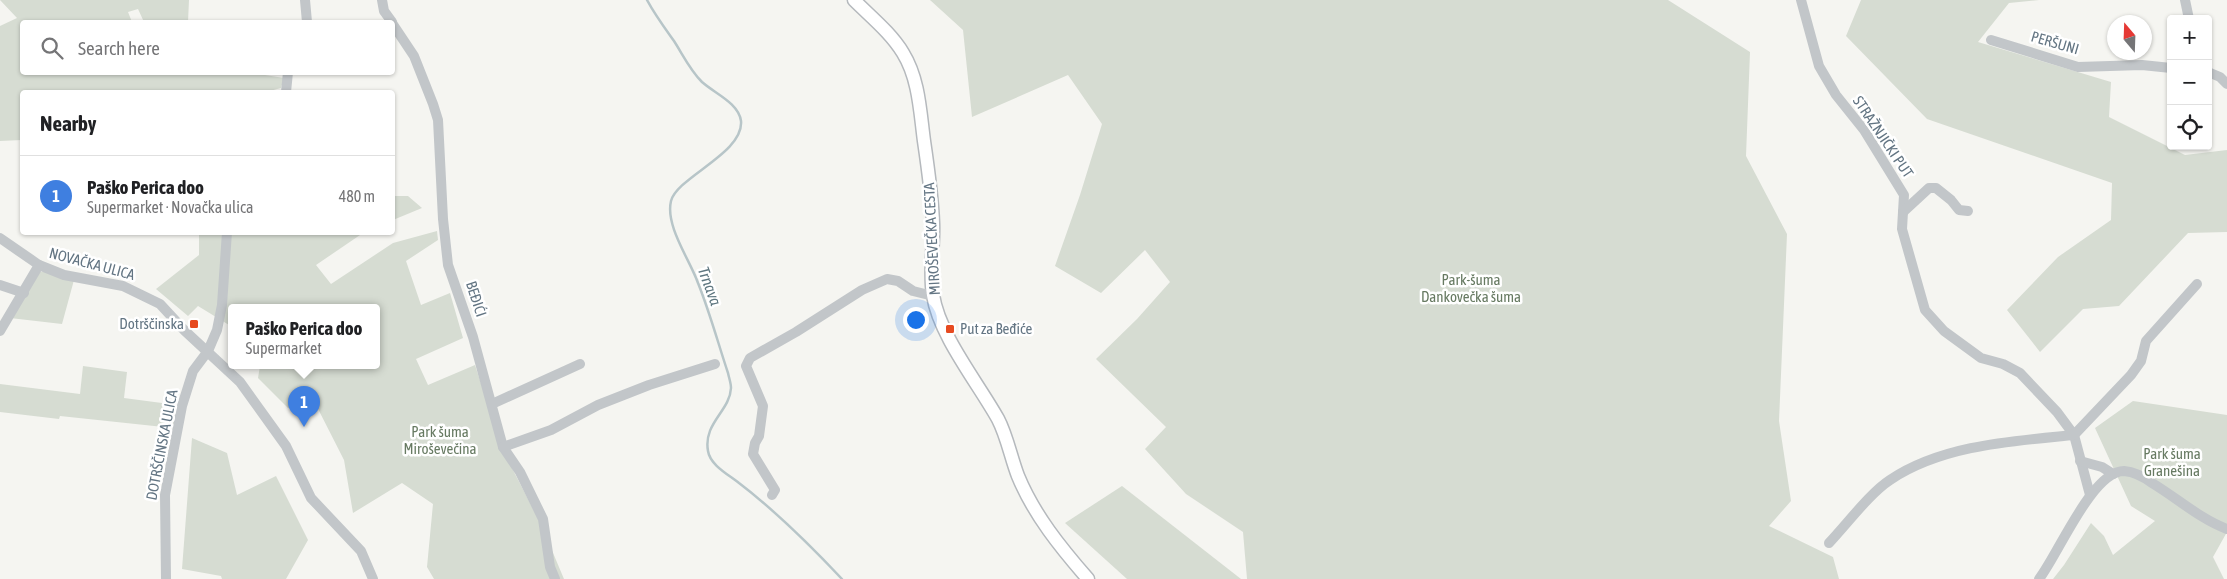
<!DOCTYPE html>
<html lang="en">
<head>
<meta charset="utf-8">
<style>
  body { margin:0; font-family:"Asap Condensed",sans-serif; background:#f2f2f2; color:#202124 }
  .controls { position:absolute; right:15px; top:15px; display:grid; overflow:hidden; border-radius:5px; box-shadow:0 1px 4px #0004 }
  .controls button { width:45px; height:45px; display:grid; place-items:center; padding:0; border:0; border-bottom:1px solid #e0e0e0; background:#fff; color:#202124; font:25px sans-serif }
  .compass { position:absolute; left:2107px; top:15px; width:45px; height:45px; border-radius:50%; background:#fff; box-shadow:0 1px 4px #0004; rotate:341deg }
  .you { position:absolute; left:915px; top:319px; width:18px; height:18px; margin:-12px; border:4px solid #fff; border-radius:50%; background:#1a73e8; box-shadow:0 0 0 8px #1a73e833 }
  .badge { display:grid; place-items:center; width:32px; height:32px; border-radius:50%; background:#db2777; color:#fff; font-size:16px; font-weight:700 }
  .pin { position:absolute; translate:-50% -41px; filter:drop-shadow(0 1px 2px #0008) }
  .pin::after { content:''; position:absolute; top:26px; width:18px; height:15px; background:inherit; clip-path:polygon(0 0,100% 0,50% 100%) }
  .popup { position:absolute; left:228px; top:304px; width:152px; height:65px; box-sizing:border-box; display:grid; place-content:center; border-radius:5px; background:#fff; filter:drop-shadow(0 1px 4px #0005); font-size:16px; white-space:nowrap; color:#757577 }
  .popup b { font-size:19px; color:#202124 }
  .popup::after { content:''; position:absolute; left:50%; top:100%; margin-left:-10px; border:10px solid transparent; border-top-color:#fff }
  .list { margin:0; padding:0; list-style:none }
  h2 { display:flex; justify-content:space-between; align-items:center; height:65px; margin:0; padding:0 20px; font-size:21px }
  h2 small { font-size:16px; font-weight:400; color:#757577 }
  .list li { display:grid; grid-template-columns:32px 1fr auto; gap:15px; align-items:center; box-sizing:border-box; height:80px; padding:0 20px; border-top:1px solid #e0e0e0 }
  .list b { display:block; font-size:19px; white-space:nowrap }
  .list p { margin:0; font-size:16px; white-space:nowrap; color:#757577 }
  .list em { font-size:16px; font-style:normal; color:#757577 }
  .icon { flex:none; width:28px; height:28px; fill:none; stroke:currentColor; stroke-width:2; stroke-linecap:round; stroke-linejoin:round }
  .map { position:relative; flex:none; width:2227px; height:579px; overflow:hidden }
  .search { position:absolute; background:#fff; box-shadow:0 1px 4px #0004; left:20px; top:20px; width:375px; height:55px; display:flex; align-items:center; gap:12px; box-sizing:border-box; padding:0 18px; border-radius:5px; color:#757577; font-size:19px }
  .panel { position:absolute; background:#fff; box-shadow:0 1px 4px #0004; left:20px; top:90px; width:375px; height:145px; border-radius:5px }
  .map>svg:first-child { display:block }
  .green { fill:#d6dcd2 }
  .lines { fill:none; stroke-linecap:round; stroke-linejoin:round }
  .stream { stroke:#b7c5c8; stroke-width:2.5 }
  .major-casing { stroke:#b5b9bd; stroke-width:15 }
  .minor { stroke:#c2c6c9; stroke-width:10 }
  .major { stroke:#fff; stroke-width:12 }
  .poi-dot { fill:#e74a20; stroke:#fff; stroke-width:2 }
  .labels { text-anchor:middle; stroke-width:5; stroke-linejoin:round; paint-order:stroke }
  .street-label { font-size:15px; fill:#637583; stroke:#fff }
  .park-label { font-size:15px; fill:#677a62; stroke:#fff }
  .poi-label { font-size:15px; fill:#637583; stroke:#fff; text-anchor:end }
  .water-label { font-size:16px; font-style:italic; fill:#5f7780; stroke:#fff }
</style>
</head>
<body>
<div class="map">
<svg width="2227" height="579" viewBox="0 0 2227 579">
  <rect width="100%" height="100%" fill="#f5f5f1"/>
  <g class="green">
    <polygon points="0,0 189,0 188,22 144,22 138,9 128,12 132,22 22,22 22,72 247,72 284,78 281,88 266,92 22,92 22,140 0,141 0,26 17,18"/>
    <polygon points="930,0 1668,0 1750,52 1746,156 1787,234 1779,421 1791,501 1769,526 1833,557 1839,579 1247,579 1243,532 1186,494 1145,449 1166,427 1096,359 1137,319 1170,282 1145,250 1101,293 1055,266 1080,195 1102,124 1068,75 972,117 963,30"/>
    <polygon points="1861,0 2039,0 2009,3 1978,42 2111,82 2109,117 2185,155 2227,150 2227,232 2188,233 2119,306 2083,309 2040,352 2007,310 2058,257 2111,220 2112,183 1927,119 1846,36"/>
    <polygon points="393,196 408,196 422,208 393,220"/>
    <polygon points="437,231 438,240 406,261 421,305 450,293 463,338 416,359 428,385 475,365 503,451 540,522 564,579 434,579 427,567 433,504 402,483 353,513 344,460 314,401 288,408 258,378 260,366 376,366 376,308 232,308 231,323 229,325 198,306 188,316 156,289 199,255 199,233 363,233 316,265 331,284 393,243"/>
    <polygon points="40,272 47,272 74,280 62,324 10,318"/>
    <polygon points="83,366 127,372 124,398 177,405 173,428 60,416 59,419 0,412 0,384 80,394"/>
    <polygon points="2133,401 2227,415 2227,532 2213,557 2224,579 2053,579 2064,565 2091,523 2104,536 2113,555 2155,521 2131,506 2095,428"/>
    <polygon points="192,438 227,453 237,495 276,476 308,540 286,579 222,579 221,576 182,569"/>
    <polygon points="1122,486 1241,579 1127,579 1065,523"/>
  </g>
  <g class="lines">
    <path class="stream" d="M647,0C655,15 664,27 674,41C683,55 690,70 702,82C714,93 739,103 741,121C744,153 677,177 671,201C665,226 690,260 698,283C710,313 718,343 728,373C729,378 731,383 731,388C730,411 703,423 708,451C710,465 729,475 739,483C777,512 810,545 842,579"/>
    <g class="major-casing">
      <path id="major" d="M854,0C871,17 891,33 903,53C919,79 920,111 924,141C928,168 932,196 933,223C934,247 929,271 933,295C939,335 978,383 998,419C1007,436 1011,458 1018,476C1034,515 1061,548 1088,579"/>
    </g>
    <g class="minor">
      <polyline points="305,0 307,22"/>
      <polyline points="382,0 384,11 392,22"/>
      <polyline points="1801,0 1819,66 1836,95 1864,130 1904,195 1902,229 1925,310 1944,331 1981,358 2003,364 2020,373 2057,412 2074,435 2090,495"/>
      <polyline points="2185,0 2189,19"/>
      <polyline points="392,23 414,56 433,104 438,120 443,219 448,265 473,337 503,447 520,472 543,519 550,567 555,579"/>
      <polyline points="1991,40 2078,67 2142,65 2171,68"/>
      <polyline points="2208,72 2220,77 2227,84"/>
      <polyline points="286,92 288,72"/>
      <polyline points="1903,212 1929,188 1936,188 1951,200 1959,210 1968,211"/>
      <polyline points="0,238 39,265 64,275 123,286 160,304 185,331 240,382 286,446 311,498 361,551 373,579"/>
      <polyline points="0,285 24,293"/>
      <polyline points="0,331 39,265"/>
      <polyline points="492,404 580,364"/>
      <polyline points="503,447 551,430 598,405 649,385 715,364"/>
      <polyline points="2080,461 2102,467 2113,474"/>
      <polyline points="772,495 775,490 753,454 755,443 759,436 763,406 746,366 750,358 796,332 862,290 887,279 898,281 913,291 933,296"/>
      <path d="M1829,543C1847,524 1870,493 1890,480C1942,445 2013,441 2074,435L2131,375L2141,361L2146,341L2197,284"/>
      <polyline points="166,579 165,495 182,406 193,371 208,351 217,330 222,305 227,232"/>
      <path d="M2039,579C2058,555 2092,471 2124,471C2135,472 2144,477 2152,483C2177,498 2200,519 2227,529"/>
    </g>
    <use href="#major" class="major"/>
  </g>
  <g class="poi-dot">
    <rect x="189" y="319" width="10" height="10" rx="2.5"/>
    <rect x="945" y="324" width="10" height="10" rx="2.5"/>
  </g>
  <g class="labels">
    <g class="street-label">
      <text transform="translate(2055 43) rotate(16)" y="5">PERŠUNI</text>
      <text transform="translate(1883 137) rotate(56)" y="5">STRAŽNJIČKI PUT</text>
      <text transform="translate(932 239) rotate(-93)" y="5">MIROŠEVEČKA CESTA</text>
      <text transform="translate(92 264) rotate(15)" y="5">NOVAČKA ULICA</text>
      <text transform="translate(476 299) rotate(72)" y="5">BEĐIĆI</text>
      <text transform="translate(162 445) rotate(-79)" y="5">DOTRŠČINSKA ULICA</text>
    </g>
    <g class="park-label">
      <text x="1471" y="285">Park-šuma<tspan x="1471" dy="17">Dankovečka šuma</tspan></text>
      <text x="440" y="437">Park šuma<tspan x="440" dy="17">Miroševečina</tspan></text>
      <text x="2172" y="459">Park šuma<tspan x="2172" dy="17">Granešina</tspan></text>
    </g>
    <g class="poi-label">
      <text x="184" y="329">Dotrščinska</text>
      <text x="960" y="334" text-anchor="start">Put za Beđiće</text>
    </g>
    <g class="water-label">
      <text transform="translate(710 286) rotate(70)" y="6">Trnava</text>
    </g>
  </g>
</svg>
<div class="controls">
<button>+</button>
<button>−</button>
<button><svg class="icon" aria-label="locate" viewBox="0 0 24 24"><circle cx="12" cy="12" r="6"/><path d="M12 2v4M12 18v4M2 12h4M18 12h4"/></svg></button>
</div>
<svg class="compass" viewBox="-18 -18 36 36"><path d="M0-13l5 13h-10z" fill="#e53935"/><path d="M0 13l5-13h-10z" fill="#757577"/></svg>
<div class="you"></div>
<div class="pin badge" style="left:304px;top:427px;background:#3f7fe0">1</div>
<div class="popup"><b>Paško Perica doo</b>Supermarket</div>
<div class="search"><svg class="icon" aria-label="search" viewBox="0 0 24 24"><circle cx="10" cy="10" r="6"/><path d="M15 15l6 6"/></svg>Search here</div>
<section class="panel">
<h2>Nearby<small></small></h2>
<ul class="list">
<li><span class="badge" style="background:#3f7fe0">1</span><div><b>Paško Perica doo</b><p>Supermarket · Novačka ulica</p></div><em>480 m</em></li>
</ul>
</section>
</div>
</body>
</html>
